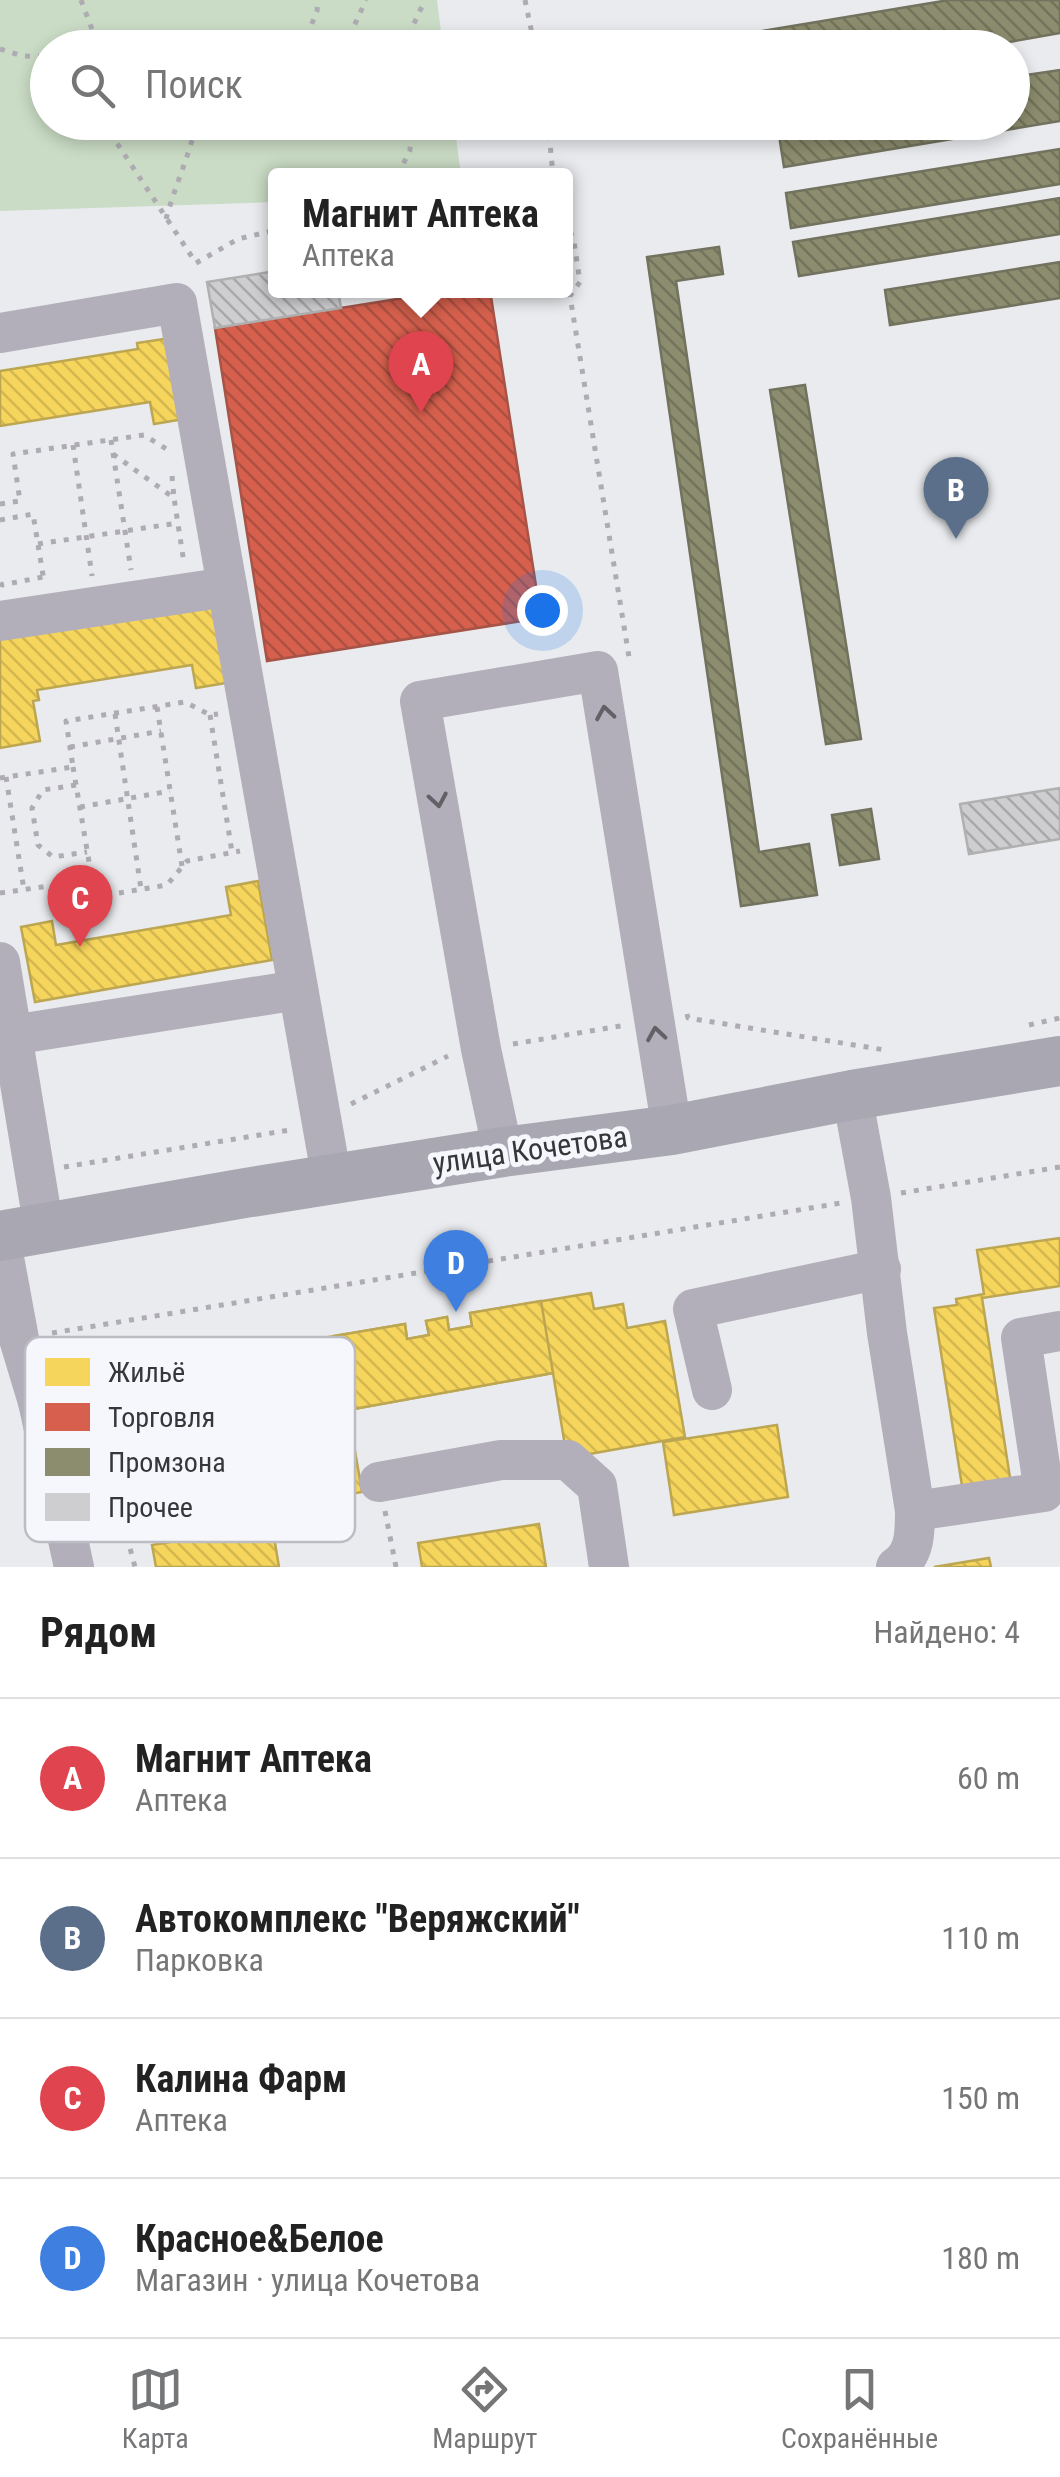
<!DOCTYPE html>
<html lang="ru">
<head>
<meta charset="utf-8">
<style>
  body { margin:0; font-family:"Roboto Condensed",sans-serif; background:#f2f2f2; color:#222 }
  .you { position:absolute; left:542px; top:610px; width:35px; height:35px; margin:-25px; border:8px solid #fff; border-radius:50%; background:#1a73e8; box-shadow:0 0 0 15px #1a73e833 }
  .badge { display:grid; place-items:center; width:65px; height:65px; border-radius:50%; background:#757678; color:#fff; font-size:32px; font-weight:700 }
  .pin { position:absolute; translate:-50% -82px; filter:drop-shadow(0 2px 5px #0008) }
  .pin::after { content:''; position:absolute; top:52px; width:35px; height:30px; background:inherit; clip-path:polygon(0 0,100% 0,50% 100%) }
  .popup { position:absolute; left:268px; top:168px; width:305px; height:130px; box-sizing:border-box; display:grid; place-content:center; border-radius:10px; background:#fff; filter:drop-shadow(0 2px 8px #0005); font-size:32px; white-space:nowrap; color:#767676 }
  .popup b { font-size:38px; color:#222 }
  .popup::after { content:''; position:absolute; left:50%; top:100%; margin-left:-20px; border:20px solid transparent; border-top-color:#fff }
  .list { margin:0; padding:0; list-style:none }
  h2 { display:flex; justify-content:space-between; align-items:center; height:130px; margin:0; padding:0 40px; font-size:42px }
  h2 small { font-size:32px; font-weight:400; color:#767676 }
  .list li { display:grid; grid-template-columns:65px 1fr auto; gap:30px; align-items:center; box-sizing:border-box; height:160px; padding:0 40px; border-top:2px solid #e0e0e0 }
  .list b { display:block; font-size:38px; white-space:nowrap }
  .list p { margin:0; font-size:32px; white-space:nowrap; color:#767676 }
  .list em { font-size:32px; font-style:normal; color:#767676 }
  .icon { flex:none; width:55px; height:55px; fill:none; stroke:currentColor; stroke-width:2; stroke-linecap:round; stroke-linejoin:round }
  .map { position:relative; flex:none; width:1060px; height:1567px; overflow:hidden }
  .search { position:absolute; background:#fff; box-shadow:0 5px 15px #0003; left:30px; right:30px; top:30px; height:110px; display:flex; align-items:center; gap:25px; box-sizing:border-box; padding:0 35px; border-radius:55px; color:#767676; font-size:38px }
  .sheet { height:770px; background:#fff }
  nav { display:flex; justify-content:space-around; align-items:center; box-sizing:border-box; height:140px; border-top:2px solid #e0e0e0; background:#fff; font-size:28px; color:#767676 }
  nav a { display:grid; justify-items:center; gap:5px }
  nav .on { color:#757678 }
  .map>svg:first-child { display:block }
  .green { fill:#cadcc5 }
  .homes { fill:url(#homes-back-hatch); stroke:#bca652; stroke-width:2.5 }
  .shops { fill:url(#shops-back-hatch); stroke:#a65447; stroke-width:2.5 }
  .industry { fill:url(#industry-back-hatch); stroke:#72725e; stroke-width:2.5 }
  .building { fill:url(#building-back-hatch); stroke:#b0b0b1; stroke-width:2.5 }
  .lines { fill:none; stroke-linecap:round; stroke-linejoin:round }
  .path { stroke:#aeabb3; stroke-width:5; stroke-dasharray:5 8; stroke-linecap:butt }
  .minor { stroke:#b2afba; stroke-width:40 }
  .major { stroke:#a9a7b2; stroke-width:50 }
  .oneway { stroke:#616166 }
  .labels { text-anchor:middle; stroke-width:10; stroke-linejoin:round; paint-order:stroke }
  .street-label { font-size:30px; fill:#363739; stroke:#f5f7fd }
  .key { fill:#f5f7fd; stroke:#bcbdc2; stroke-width:2.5 }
  .key-label { font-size:28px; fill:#363739 }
</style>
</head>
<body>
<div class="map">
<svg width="1060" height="1567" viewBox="0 0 1060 1567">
  <defs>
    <pattern id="homes-back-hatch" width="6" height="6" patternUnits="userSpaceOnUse" patternTransform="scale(2.5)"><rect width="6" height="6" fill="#f6d55c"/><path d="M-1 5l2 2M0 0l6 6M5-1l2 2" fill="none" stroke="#d4b751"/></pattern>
    <pattern id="shops-back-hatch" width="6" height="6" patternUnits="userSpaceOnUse" patternTransform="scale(2.5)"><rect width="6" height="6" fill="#d6604d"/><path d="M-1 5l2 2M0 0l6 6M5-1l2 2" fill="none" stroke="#ae5041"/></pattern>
    <pattern id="industry-back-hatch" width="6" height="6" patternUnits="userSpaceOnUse" patternTransform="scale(2.5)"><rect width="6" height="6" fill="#8c8c6e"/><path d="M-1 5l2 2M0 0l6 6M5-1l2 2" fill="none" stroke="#73735b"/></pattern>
    <pattern id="building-back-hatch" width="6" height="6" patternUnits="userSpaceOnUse" patternTransform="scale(2.5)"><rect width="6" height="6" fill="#cecdcf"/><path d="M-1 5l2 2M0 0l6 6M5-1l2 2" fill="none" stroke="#a8a7a9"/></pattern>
  </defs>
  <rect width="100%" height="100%" fill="#e9ebee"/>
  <polygon class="green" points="0,0 437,0 443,47 48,48 48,122 454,123 461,175 276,175 276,202 0,211"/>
  <g class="homes">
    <polygon points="171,338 184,419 154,424 150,402 0,426 0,371 138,349 137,343"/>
    <polygon points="213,601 226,683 196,688 192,665 37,690 39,700 33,701 40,741 0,748 0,636"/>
    <polygon points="258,881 272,960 35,1002 21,927 52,921 56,945 231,915 226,887"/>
    <polygon points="1060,1238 1060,1286 982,1298 1011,1484 962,1486 934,1308 957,1305 956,1299 984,1294 977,1250"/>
    <polygon points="591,1293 594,1309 623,1304 627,1328 665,1321 685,1437 567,1458 553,1373 348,1410 362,1492 243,1512 224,1397 266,1390 264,1368 307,1360 305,1341 405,1324 407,1339 429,1335 426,1321 447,1317 449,1330 472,1326 470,1313"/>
    <polygon points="541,1301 553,1373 348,1410 334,1336 405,1324 407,1339 429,1335 426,1321 447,1317 449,1330 472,1326 470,1313"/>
    <polygon points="777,1425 788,1497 674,1515 663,1442"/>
    <polygon points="539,1524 546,1567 422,1567 418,1543"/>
    <polygon points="272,1525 279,1567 156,1567 152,1545"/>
    <polygon points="989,1558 991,1567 934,1567"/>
  </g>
  <polygon class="shops" points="454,290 490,290 541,618 267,661 215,328"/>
  <g class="industry">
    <polygon points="949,0 1060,0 1060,33 975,48 753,48 750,33"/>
    <polygon points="1060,70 1060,121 784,167 777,122 1012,122 1012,77"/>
    <polygon points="1060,149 1060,184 791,228 786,193"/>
    <polygon points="1060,198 1060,234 799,276 793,242"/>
    <polygon points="719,247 723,274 676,281 759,852 809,844 817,895 741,906 647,257"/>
    <polygon points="1060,262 1060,298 890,325 885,290"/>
    <polygon points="805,385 861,739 826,744 770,390"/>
    <polygon points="871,809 879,859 840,865 832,815"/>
  </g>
  <g class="building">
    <polygon points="276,271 276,290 338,290 341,308 215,328 207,282"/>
    <polygon points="1060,788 1060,839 969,854 960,804"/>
  </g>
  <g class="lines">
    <g class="path">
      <polyline points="81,0 93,32 94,48"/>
      <polyline points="525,0 535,48"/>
      <polyline points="302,48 317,11 318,0"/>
      <polyline points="344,48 366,0"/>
      <polyline points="406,48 410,32 425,0"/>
      <polyline points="0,49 23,56 48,57"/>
      <polyline points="103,122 196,263 238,239 276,230"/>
      <polyline points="548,122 553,175"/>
      <polyline points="398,175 410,150 412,122"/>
      <path d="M166,219C175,186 189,156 197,122"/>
      <polyline points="566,219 574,242 580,282 570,296 629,657"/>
      <polyline points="111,440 131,570"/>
      <polyline points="73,445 92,576"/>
      <polyline points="113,454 174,498 184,563"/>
      <polyline points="172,476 174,498"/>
      <polyline points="0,504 20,501 13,454 144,435 168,450 172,449"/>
      <polyline points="0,520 33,514 44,581"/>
      <polyline points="38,544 178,523"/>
      <polyline points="0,583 2,585 43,577"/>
      <polyline points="157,707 182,866"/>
      <polyline points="115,714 141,889"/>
      <polyline points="210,715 232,852"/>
      <polyline points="70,747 161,731"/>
      <polyline points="73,767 95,897"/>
      <polyline points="6,777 24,890"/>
      <polyline points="0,778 73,767 66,721 185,702 210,715 218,714"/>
      <polyline points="76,785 43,790 32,808 38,845 53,857 87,852"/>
      <polyline points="80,807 170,791"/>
      <polyline points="0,893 49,886 59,903 167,885 187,861 240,851"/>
      <polyline points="687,1014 688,1018 885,1050"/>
      <polyline points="1029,1025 1060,1018"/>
      <polyline points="513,1044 626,1025"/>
      <polyline points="351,1104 448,1056"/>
      <polyline points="64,1167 290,1130"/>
      <polyline points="901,1193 1060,1167"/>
      <polyline points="52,1333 841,1203"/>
      <polyline points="129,1418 104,1450 135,1567"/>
      <polyline points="87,1470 104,1450"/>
      <polyline points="385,1511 396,1567"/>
    </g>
    <g class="minor">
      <polyline points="0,333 177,303 332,1180"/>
      <polyline points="0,621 227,587"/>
      <polyline points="0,962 44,1229"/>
      <polyline points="12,1035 298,990"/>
      <path d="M852,1095L871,1198L887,1333L915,1511C915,1533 915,1555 896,1567"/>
      <polyline points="503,1152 481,1049 420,701 598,671 672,1130"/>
      <polyline points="0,1236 19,1339 38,1402 74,1567"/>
      <polyline points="712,1390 693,1309 881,1269"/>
      <polyline points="38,1402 191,1375"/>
      <polyline points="379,1482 501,1460 568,1460 597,1486 609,1567"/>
      <polyline points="915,1511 1044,1492 1021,1338 1060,1331"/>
    </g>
    <polyline class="major" points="0,1236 245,1193 503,1152 672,1130 852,1095 1060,1061"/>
  </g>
  <defs><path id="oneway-chevron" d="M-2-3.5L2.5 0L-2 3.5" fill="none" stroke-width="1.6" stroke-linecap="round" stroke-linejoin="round" transform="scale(2.5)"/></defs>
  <g class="oneway">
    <use href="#oneway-chevron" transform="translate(605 713) rotate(-99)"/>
    <use href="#oneway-chevron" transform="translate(438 800) rotate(80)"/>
    <use href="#oneway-chevron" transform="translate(656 1034) rotate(-99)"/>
  </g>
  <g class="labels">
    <g class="street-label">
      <text transform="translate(530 1150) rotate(-8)" y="10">улица Кочетова</text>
    </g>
  </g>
  <rect x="25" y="1337" width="330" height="205" rx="15" class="key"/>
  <rect x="45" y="1358" width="45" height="28" fill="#f6d55c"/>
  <rect x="45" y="1403" width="45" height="28" fill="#d6604d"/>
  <rect x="45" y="1448" width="45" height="28" fill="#8c8c6e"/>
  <rect x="45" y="1493" width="45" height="28" fill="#cecdcf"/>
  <g class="key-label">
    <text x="108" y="1382">Жильё</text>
    <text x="108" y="1427">Торговля</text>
    <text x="108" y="1472">Промзона</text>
    <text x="108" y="1517">Прочее</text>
  </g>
</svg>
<div class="you"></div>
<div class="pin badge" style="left:421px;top:413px;background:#e0444e">A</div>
<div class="popup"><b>Магнит Аптека</b>Аптека</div>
<div class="pin badge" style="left:956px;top:539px;background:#5c6f8a">B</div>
<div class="pin badge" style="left:80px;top:947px;background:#e0444e">C</div>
<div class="pin badge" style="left:456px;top:1312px;background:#3f7fe0">D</div>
<div class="search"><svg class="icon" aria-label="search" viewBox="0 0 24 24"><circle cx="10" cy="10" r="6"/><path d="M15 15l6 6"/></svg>Поиск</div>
</div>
<section class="sheet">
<h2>Рядом<small>Найдено: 4</small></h2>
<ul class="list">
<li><span class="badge" style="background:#e0444e">A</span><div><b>Магнит Аптека</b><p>Аптека</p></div><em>60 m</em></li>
<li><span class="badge" style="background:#5c6f8a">B</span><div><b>Автокомплекс &quot;Веряжский&quot;</b><p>Парковка</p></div><em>110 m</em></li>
<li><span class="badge" style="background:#e0444e">C</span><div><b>Калина Фарм</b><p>Аптека</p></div><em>150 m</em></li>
<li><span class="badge" style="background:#3f7fe0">D</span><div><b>Красное&amp;Белое</b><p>Магазин · улица Кочетова</p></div><em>180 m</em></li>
</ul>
</section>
<nav>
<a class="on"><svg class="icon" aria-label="map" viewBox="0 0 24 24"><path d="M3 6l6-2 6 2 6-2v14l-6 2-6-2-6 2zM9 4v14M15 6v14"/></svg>Карта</a>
<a><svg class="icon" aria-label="directions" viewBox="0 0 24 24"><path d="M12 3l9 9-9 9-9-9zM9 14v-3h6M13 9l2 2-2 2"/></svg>Маршрут</a>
<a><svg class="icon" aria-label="saved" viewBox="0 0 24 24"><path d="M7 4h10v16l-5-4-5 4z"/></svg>Сохранённые</a>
</nav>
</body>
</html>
